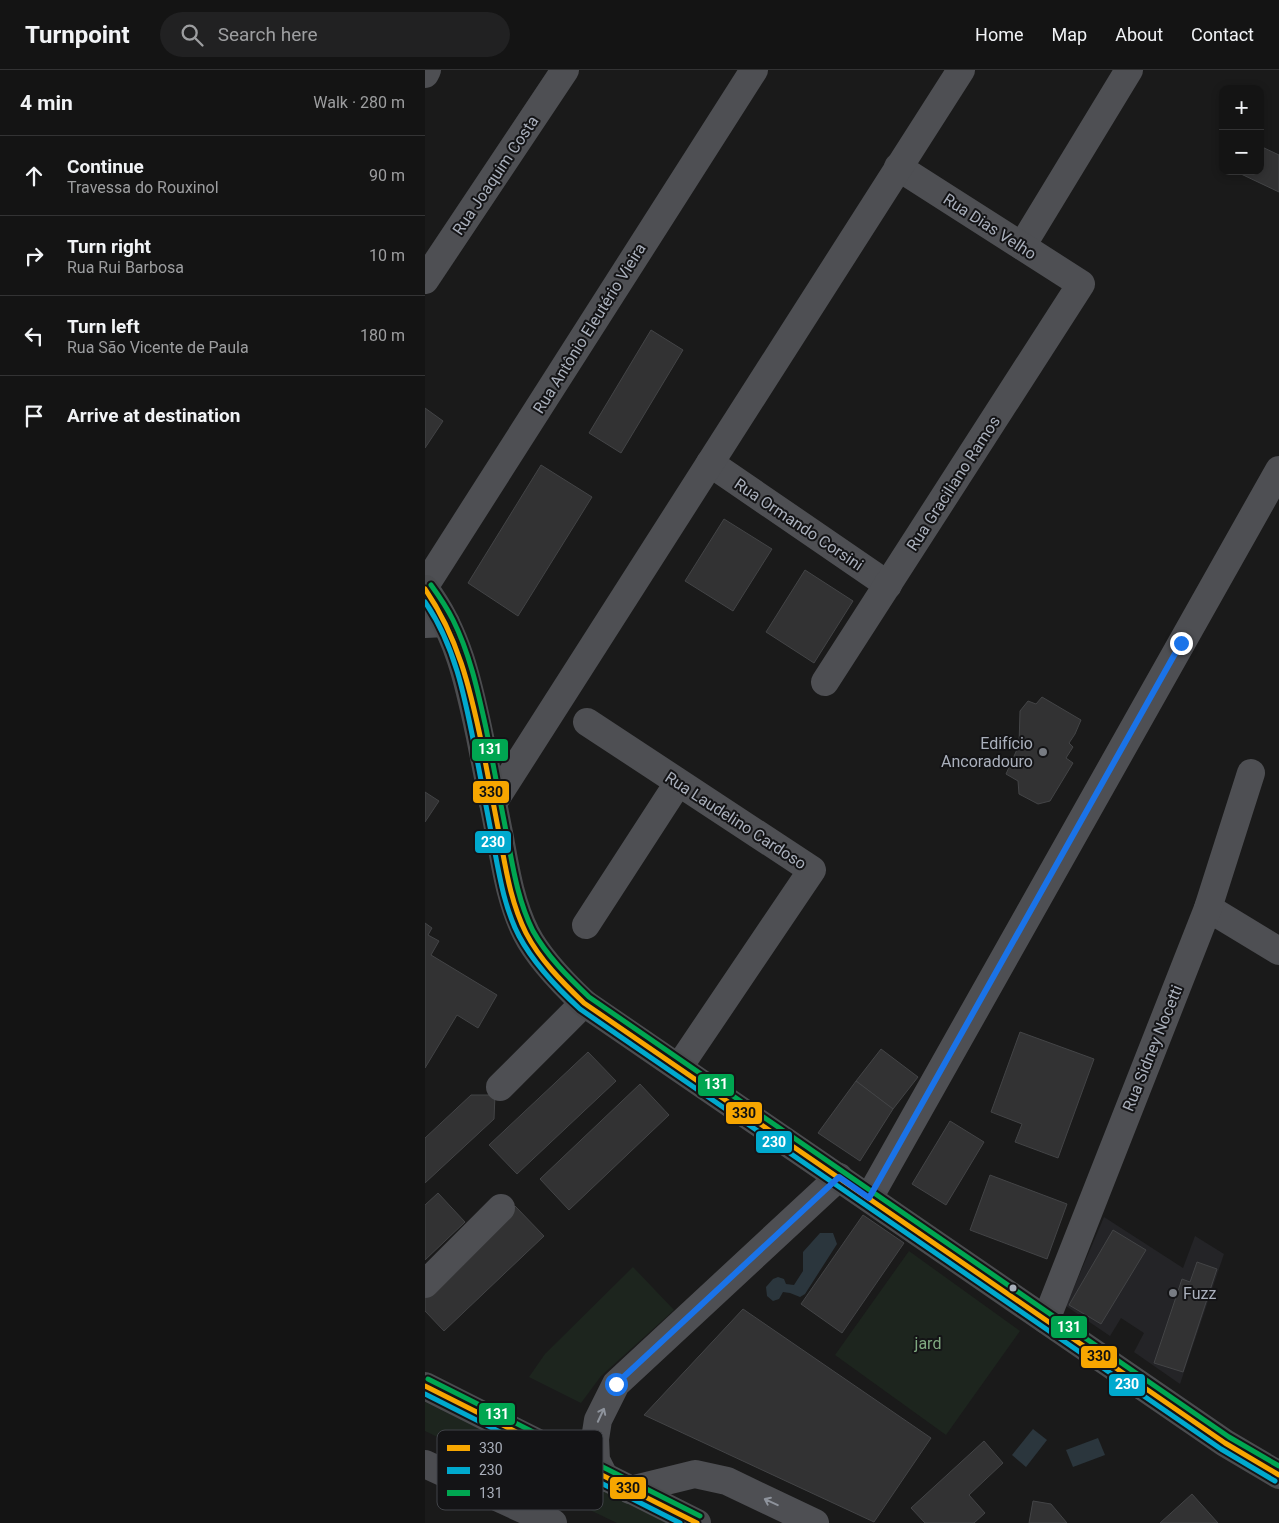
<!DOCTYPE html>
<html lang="en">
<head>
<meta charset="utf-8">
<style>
  body { margin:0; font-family:Roboto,sans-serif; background:#212122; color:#f1f3f6 }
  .controls { position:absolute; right:15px; top:15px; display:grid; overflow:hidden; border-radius:10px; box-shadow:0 2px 8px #0003 }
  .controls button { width:45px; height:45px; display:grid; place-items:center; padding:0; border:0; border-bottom:1px solid #333334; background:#141414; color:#f1f3f6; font:25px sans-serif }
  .stop { position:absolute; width:15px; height:15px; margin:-11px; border:4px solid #1a73e8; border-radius:50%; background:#fff }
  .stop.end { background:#1a73e8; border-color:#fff; box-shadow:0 1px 5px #0008 }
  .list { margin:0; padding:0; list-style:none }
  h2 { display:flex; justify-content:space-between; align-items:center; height:65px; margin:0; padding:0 20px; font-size:21px }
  h2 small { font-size:16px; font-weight:400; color:#9d9ea0 }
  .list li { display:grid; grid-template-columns:32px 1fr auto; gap:15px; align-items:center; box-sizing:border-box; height:80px; padding:0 20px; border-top:1px solid #333334 }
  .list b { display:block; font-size:19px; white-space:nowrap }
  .list p { margin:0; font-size:16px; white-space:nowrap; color:#9d9ea0 }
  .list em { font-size:16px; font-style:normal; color:#9d9ea0 }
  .icon { flex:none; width:28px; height:28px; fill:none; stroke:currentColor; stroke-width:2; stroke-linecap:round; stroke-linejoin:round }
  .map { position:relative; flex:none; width:854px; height:1453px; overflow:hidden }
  header { display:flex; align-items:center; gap:30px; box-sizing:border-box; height:70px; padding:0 25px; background:#141414; border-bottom:1px solid #333334 }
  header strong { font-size:24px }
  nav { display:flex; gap:28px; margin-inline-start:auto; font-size:18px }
  .search { width:350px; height:45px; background:#212122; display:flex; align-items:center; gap:12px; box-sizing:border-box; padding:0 18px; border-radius:28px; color:#9d9ea0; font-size:19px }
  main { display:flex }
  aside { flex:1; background:#141414 }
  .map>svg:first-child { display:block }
  .built { fill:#242427 }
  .green { fill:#1d251e }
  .water { fill:#2b363d }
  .building { fill:#323233; stroke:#434446 }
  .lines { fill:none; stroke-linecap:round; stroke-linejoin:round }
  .minor { stroke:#4e4f53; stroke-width:28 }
  .major { stroke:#4b4c4f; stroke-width:28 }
  .highway { stroke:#4b4c50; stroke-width:28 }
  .bus-1-casing { stroke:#141416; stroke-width:9 }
  .bus-2-casing { stroke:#141416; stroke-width:9 }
  .bus-3-casing { stroke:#141416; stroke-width:9 }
  .bus-1 { stroke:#f7a600; stroke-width:5 }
  .bus-2 { stroke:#00a9ce; stroke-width:5 }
  .bus-3 { stroke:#00a651; stroke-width:5 }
  .oneway { stroke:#8e939c }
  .route { stroke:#1a73e8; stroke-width:6 }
  .poi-dot { fill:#787c83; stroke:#141416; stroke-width:2 }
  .bus-dot { fill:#aab0bc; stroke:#141416; stroke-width:2 }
  .labels { text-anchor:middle; stroke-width:4; stroke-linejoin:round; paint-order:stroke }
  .street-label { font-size:16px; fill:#aab0bc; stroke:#141416 }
  .poi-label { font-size:16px; fill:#aab0bc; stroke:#141416; text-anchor:end }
  .park-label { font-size:16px; fill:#7fa980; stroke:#141416 }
  .key { fill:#141416; stroke:#414348; stroke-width:1 }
  .key-label { font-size:14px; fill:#aab0bc }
  .line-badge { stroke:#141416; stroke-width:2 }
  .badge-label { font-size:14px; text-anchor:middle; font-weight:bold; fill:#fff }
  .pale-badge-label { font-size:14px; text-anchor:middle; font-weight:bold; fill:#111 }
</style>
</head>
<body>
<header>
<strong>Turnpoint</strong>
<div class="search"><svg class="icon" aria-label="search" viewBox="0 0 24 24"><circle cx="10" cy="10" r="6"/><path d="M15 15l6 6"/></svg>Search here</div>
<nav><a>Home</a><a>Map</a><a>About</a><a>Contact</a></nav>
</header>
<main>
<aside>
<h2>4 min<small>Walk · 280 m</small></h2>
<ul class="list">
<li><svg class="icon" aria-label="ahead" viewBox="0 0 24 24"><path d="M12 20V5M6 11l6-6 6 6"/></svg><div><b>Continue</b><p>Travessa do Rouxinol</p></div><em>90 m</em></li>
<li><svg class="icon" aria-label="right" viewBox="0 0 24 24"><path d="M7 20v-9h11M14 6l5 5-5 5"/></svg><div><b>Turn right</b><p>Rua Rui Barbosa</p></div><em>10 m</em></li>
<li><svg class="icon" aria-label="left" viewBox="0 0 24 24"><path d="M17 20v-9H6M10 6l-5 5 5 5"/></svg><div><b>Turn left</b><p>Rua São Vicente de Paula</p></div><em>180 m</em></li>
<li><svg class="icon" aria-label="arrive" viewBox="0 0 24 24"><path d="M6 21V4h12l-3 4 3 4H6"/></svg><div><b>Arrive at destination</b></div></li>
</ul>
</aside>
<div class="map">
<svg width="854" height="1453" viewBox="0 0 854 1453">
  <rect width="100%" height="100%" fill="#1a1a1a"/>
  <polygon class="built" points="679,1147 758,1198 770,1166 799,1184 755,1314 709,1282 719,1263 696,1248 685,1266 641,1236"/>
  <g class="green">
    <polygon points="484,1181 595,1261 521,1365 410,1285"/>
    <polygon points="208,1197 249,1240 176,1306 156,1333 104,1307 120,1284"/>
    <polygon points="0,1332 246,1453 192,1453 0,1361"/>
  </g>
  <g class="water">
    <polygon points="395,1163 408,1163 412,1174 380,1224 375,1227 365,1223 358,1222 354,1229 348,1231 342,1226 341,1217 348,1209 353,1207 359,1209 361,1214 369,1215 378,1201 378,1182"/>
    <polygon points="608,1359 622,1370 601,1397 587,1385"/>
    <polygon points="673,1368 680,1385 648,1397 641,1380"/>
  </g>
  <g class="building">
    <polygon points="835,76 854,85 854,122 816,104 818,101 835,101"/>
    <polygon points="226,260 258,280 196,383 164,363"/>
    <polygon points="0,338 18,351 0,378"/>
    <polygon points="116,395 167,427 93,546 43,513"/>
    <polygon points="299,449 347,479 308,541 260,511"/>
    <polygon points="380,500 428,531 389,593 341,562"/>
    <polygon points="617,627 656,650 650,664 644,673 648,677 641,688 648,693 625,731 613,734 594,724 593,711 581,704 594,675 595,641 603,631 611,634"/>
    <polygon points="0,722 14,731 0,752"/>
    <polygon points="0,853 7,858 3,865 14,871 6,885 72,925 53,958 32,945 0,998"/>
    <polygon points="595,962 669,989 633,1088 590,1072 597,1054 566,1042"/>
    <polygon points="456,979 493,1007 468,1039 431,1011"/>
    <polygon points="163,982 191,1011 92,1104 64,1075"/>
    <polygon points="431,1011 468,1039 435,1091 393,1063"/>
    <polygon points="215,1014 244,1045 144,1140 115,1109"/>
    <polygon points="46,1025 70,1025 69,1049 0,1113 0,1068"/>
    <polygon points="525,1051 559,1072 521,1135 487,1114"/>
    <polygon points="565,1105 642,1134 622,1189 545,1160"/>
    <polygon points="13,1123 40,1152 0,1190 0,1135"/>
    <polygon points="90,1136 119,1166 19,1261 0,1241 0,1221"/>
    <polygon points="438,1145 479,1173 417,1263 376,1234"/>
    <polygon points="688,1160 721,1180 676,1254 644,1235"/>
    <polygon points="772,1192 792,1199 758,1302 729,1293 757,1209 765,1212"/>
    <polygon points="318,1239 506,1368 449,1452 219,1345"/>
    <polygon points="559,1371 578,1393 544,1425 560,1443 549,1453 500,1453 486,1438"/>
    <polygon points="767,1424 793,1453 735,1453"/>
    <polygon points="608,1431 626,1434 642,1453 604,1453"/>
  </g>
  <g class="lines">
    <g class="minor">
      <polyline points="0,4 2,0"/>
      <polyline points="597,176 704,0"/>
      <polyline points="0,210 140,0"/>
      <polyline points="285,393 463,515"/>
      <polyline points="0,516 329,0"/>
      <polyline points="0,554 21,553"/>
      <polyline points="400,612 656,214 473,97"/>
      <polyline points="162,652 387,800 254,997"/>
      <polyline points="68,733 536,0"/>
      <polyline points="783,838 854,881"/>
      <polyline points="161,855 253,713"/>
      <polyline points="75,1017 159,933"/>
      <polyline points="444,1128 854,400"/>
      <polyline points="0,1214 76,1138"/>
      <polyline points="621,1250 783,838 826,703"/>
      <polyline points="180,1408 171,1390 170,1369 173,1350 191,1314 414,1107"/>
      <polyline points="205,1420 270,1404 302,1411 390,1453"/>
    </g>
    <g class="major">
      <path d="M0,519C33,562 44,615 55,667C62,701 68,734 75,768C81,801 86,833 101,863C113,887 139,914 159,933L800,1373L854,1405"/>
      <polyline points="0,1316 272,1453"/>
    </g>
    <polyline class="highway" points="0,1394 128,1453"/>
    <g class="bus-1-casing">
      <g id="bus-1">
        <path d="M0,519C33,567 45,618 57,675C63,706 69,737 75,768C81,800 86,833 101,863C115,890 137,912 159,933L800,1373L854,1405"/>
        <polyline points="0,1316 272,1453"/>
      </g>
    </g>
    <g class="bus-2-casing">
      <g id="bus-2">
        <path d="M0,532C30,575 40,628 50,679C56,710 62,741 68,772C74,804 79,837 94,866C109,894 132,918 155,939L796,1379L850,1411"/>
        <polyline points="0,1324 255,1453"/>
      </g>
    </g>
    <g class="bus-3-casing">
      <g id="bus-3">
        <path d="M6,515C14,526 22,538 28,550C45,584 53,622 61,658C68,694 75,730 82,766C88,798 93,831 108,861C122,886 143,907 164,927L804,1367L854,1396"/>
        <polyline points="3,1309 275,1446"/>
      </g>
    </g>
    <use href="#bus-1" class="bus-1"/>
    <use href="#bus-2" class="bus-2"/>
    <use href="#bus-3" class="bus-3"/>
  </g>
  <defs><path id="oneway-shaft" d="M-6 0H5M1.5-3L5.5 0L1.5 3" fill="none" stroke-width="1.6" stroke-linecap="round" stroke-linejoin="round" transform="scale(1.25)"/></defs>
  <g class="oneway">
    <use href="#oneway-shaft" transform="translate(176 1345) rotate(-65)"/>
    <use href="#oneway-shaft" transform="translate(346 1432) rotate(-155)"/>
  </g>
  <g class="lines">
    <polyline class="route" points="191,1314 414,1107 444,1128 756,573"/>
  </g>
  <g class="poi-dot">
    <circle cx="618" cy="682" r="5"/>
    <circle cx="748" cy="1223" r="5"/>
  </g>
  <circle class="bus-dot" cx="588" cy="1218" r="4.5"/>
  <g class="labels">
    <g class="street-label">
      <text transform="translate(70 105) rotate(-56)" y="6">Rua Joaquim Costa</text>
      <text transform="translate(565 156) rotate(33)" y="6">Rua Dias Velho</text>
      <text transform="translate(164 258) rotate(-58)" y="6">Rua Antônio Eleutério Vieira</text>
      <text transform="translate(528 413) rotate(-57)" y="6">Rua Graciliano Ramos</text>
      <text transform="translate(374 454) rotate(34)" y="6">Rua Ormando Corsini</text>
      <text transform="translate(311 750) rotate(33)" y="6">Rua Laudelino Cardoso</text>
      <text transform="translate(727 978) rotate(-68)" y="6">Rua Sidney Nocetti</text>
    </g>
    <g class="poi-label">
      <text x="608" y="679">Edifício<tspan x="608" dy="18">Ancoradouro</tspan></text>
      <text x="758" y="1229" text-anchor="start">Fuzz</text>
    </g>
    <g class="park-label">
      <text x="503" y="1279">jard</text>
    </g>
  </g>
  <rect x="12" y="1360" width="166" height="80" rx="8" class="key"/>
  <rect x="22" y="1375" width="23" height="6" fill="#f7a600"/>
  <rect x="22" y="1397" width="23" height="7" fill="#00a9ce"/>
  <rect x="22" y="1420" width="23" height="6" fill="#00a651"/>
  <g class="key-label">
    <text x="54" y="1383">330</text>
    <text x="54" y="1405">230</text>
    <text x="54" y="1428">131</text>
  </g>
  <g class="line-badge">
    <rect x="46" y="668" width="38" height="24" rx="5" fill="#00a651"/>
    <rect x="47" y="710" width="38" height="24" rx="5" fill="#f7a600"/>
    <rect x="49" y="760" width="38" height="24" rx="5" fill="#00a9ce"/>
    <rect x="272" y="1003" width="38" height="24" rx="5" fill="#00a651"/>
    <rect x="300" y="1031" width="38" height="24" rx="5" fill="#f7a600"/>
    <rect x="330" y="1060" width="38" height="24" rx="5" fill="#00a9ce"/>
    <rect x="625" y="1245" width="38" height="24" rx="5" fill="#00a651"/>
    <rect x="655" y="1275" width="38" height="24" rx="5" fill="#f7a600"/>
    <rect x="683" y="1303" width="38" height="24" rx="5" fill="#00a9ce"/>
    <rect x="53" y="1332" width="38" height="24" rx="5" fill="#00a651"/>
    <rect x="184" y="1406" width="38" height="24" rx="5" fill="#f7a600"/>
  </g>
  <g class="badge-label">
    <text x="65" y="684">131</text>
    <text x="68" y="777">230</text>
    <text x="291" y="1019">131</text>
    <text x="349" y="1077">230</text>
    <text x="644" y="1262">131</text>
    <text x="702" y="1319">230</text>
    <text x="72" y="1349">131</text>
  </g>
  <g class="pale-badge-label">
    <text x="66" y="727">330</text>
    <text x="319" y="1048">330</text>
    <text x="674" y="1291">330</text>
    <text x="203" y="1423">330</text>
  </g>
</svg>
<div class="controls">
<button>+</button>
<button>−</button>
</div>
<div class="stop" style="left:191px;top:1314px"></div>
<div class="stop end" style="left:756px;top:573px"></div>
</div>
</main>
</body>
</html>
